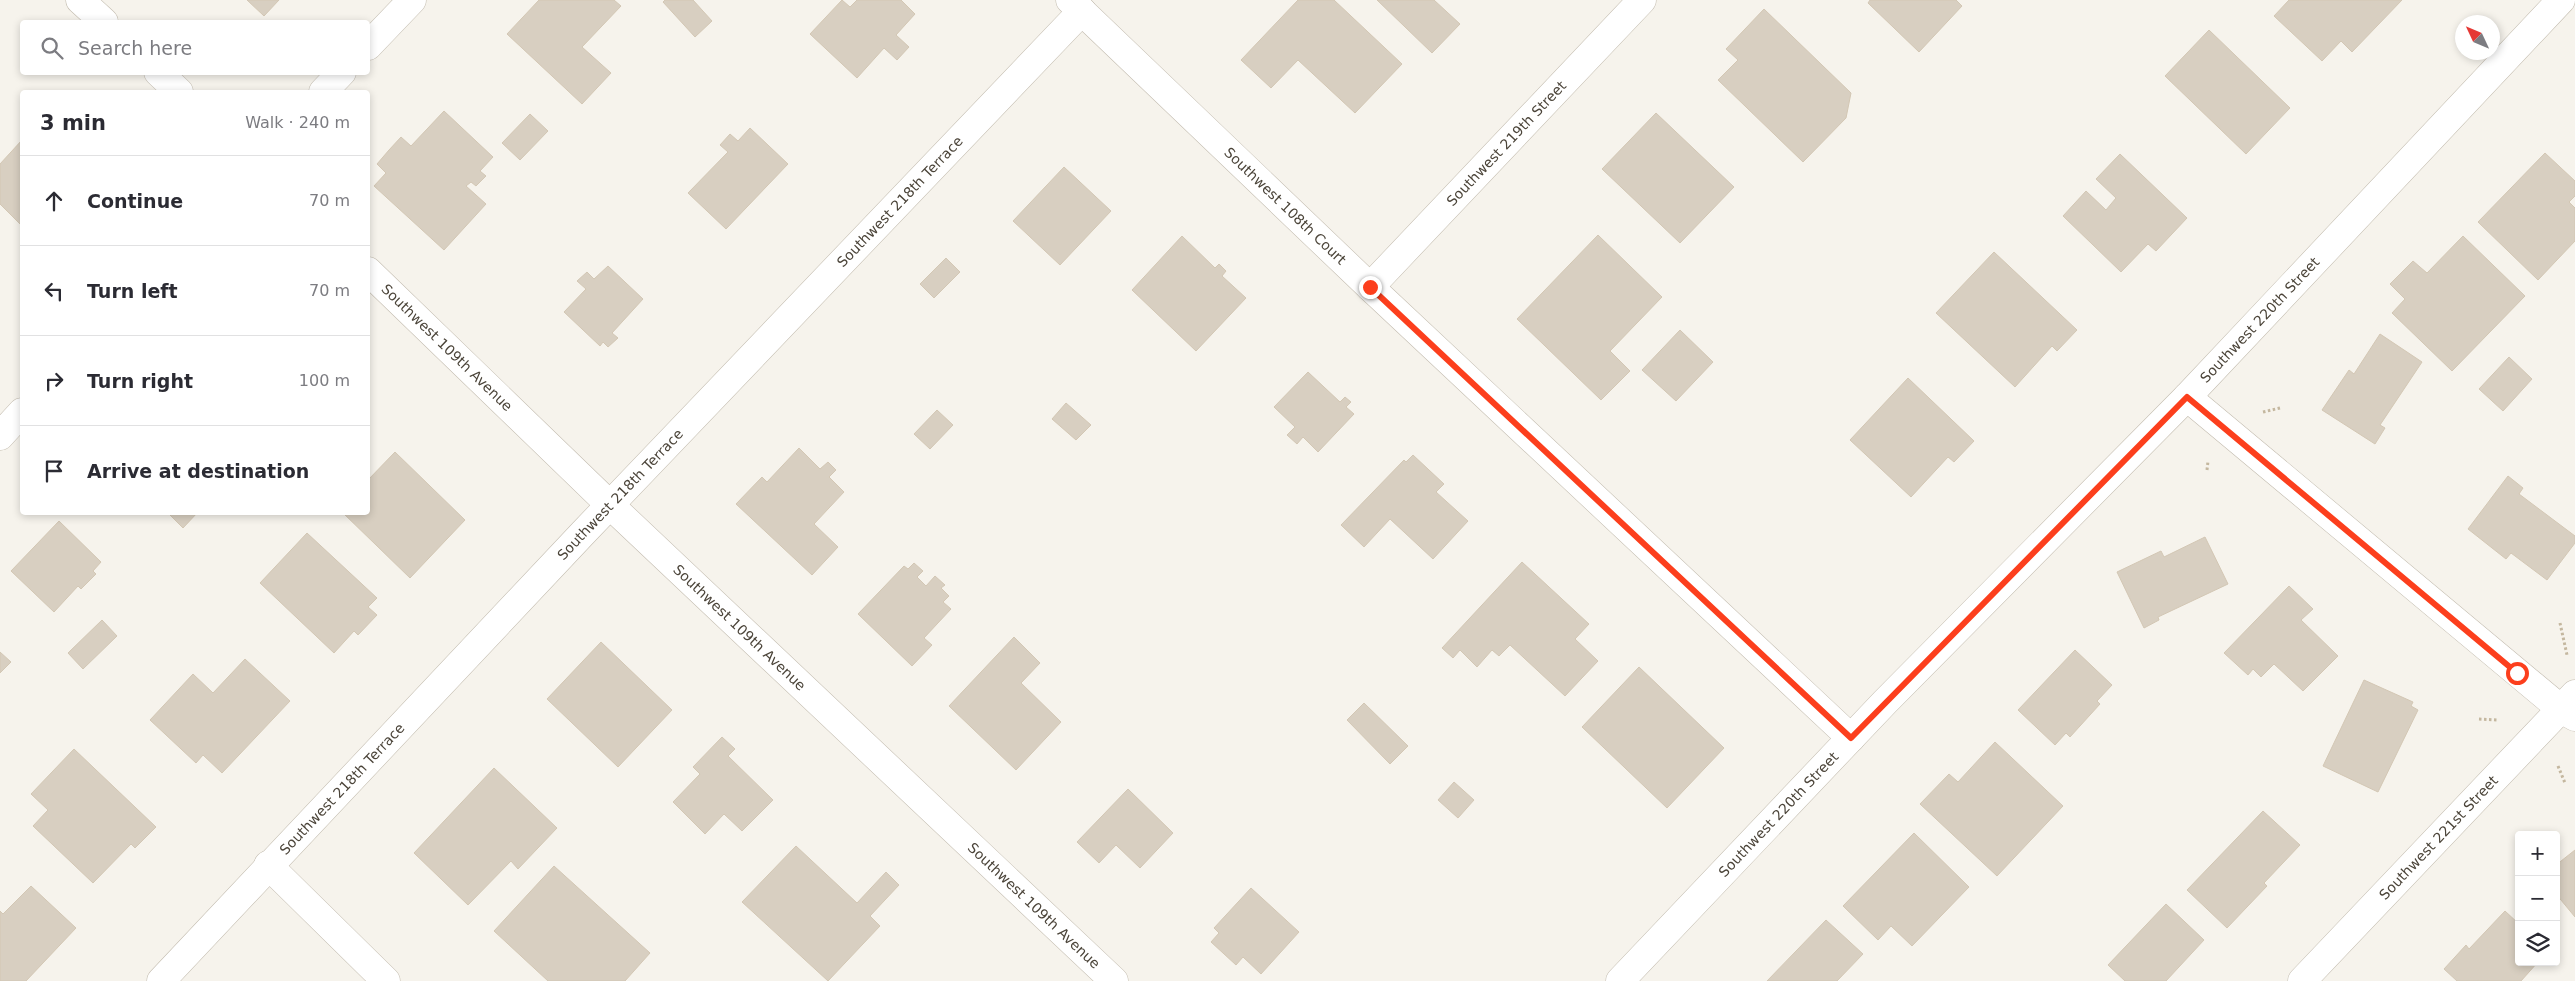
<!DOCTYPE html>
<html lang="en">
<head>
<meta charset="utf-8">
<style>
  body { margin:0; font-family:"DejaVu Sans",sans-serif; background:#f7f7f7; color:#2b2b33 }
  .controls { position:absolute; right:15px; bottom:15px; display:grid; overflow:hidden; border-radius:5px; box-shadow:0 2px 8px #0003 }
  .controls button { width:45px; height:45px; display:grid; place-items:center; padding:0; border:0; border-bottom:1px solid #e1e1e2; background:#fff; color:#2b2b33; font:25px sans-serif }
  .compass { position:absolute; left:2455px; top:15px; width:45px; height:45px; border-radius:50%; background:#fff; box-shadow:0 2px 8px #0003; rotate:314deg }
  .stop { position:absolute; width:15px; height:15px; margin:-11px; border:4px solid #fc3f1d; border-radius:50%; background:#fff }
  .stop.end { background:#fc3f1d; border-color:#fff; box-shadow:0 1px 5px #0008 }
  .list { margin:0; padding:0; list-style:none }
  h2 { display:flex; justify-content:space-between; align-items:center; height:65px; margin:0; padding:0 20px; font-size:21px }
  h2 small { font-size:16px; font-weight:400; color:#7c7c81 }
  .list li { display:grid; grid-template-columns:32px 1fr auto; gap:15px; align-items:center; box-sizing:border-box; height:90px; padding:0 20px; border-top:1px solid #e1e1e2 }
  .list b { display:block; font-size:19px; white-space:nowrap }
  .list em { font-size:16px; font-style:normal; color:#7c7c81 }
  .icon { flex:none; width:28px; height:28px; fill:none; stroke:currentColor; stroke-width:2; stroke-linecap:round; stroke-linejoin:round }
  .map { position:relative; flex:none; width:2575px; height:981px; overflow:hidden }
  .search { position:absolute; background:#fff; box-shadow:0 2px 8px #0003; left:20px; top:20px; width:350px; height:55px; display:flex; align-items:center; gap:12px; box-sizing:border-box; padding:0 18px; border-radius:5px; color:#7c7c81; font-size:19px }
  .panel { position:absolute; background:#fff; box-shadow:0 2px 8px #0003; left:20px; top:90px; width:350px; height:425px; border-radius:5px }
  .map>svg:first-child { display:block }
  .building { fill:#d8cfc1; stroke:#d3c7b4 }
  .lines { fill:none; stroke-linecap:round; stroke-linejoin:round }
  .street-casing { stroke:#c2bbae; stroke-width:29 }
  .path { stroke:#c4b79f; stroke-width:3; stroke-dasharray:2.5 2.5; stroke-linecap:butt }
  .street { stroke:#fff; stroke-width:28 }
  .route { stroke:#fc3f1d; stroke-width:6 }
  .labels { text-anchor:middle; stroke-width:4; stroke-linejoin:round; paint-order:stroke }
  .street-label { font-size:14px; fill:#4b4439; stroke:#fff }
</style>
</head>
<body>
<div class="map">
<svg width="2575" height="981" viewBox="0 0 2575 981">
  <rect width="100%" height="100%" fill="#f6f3ec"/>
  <g class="building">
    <polygon points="247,0 279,0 264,16"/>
    <polygon points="539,0 614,0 621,6 582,47 611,73 582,104 507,34"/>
    <polygon points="665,0 693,0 712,21 695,37 663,2"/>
    <polygon points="842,0 850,7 857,0 901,0 915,14 896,35 909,47 897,60 884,48 857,78 810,34"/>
    <polygon points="1298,0 1334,0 1402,64 1355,113 1298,60 1271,88 1241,60"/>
    <polygon points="1377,0 1434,0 1460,24 1432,53"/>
    <polygon points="1870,0 1956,0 1962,6 1919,52 1868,3"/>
    <polygon points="2289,0 2402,0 2352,52 2341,41 2322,61 2274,16"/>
    <polygon points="1764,9 1851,93 1846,118 1803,162 1718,80 1738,60 1726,49"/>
    <polygon points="2209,30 2290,108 2246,154 2165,76"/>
    <polygon points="444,111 493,157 480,171 486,176 476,186 471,182 466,186 486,204 444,250 374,186 386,173 377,164 389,150 401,137 411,146"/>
    <polygon points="1656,113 1734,187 1680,243 1602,169"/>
    <polygon points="530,114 548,131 520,160 502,143"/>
    <polygon points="750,128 788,164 726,229 688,193 728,152 720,145 730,134 738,141"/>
    <polygon points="22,140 22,226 0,204 0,164"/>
    <polygon points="2545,153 2575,181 2575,196 2569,202 2575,208 2575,241 2538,280 2478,222"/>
    <polygon points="2120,154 2187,218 2156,251 2148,244 2121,272 2063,216 2086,191 2106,210 2116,198 2096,179"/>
    <polygon points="1064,167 1111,211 1060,265 1013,221"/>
    <polygon points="1598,235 1662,297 1610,351 1630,371 1601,400 1517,319"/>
    <polygon points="1182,236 1215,268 1219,264 1226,271 1222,276 1246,298 1196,351 1132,290"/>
    <polygon points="2463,236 2525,296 2452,371 2392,313 2405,299 2390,284 2413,261 2427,273"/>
    <polygon points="1994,252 2077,330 2057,351 2052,346 2015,387 1936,313"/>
    <polygon points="946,258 960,272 934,298 920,284"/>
    <polygon points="608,266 643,299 612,333 618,338 608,347 603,342 600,346 564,312 586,289 577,281 587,272 594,279"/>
    <polygon points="1680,330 1713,362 1676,401 1642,370"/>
    <polygon points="2380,334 2422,362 2380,425 2385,428 2375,444 2322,410 2349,370 2354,374"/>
    <polygon points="2509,357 2532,379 2503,411 2479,389"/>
    <polygon points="1308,372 1340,402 1345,397 1351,402 1346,407 1354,414 1318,452 1303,437 1297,444 1287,435 1295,427 1274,407"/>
    <polygon points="1908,378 1974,441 1954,462 1948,457 1911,497 1850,440"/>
    <polygon points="1066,403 1091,425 1076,440 1052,419"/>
    <polygon points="937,410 953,425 930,449 914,434"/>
    <polygon points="799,448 820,469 828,462 836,470 829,477 844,492 814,524 838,547 812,575 736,504 762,477 767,482"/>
    <polygon points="395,452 465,520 410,578 342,512 368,512 368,480"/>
    <polygon points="1413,455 1444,484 1436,492 1468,521 1433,559 1390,519 1364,547 1341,525 1404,460 1406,462"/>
    <polygon points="2508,476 2523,488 2519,494 2575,536 2575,543 2547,580 2511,553 2506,559 2468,529"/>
    <polygon points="167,512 198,512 183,528"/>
    <polygon points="59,521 101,562 93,571 96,574 81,589 78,586 54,612 11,571"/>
    <polygon points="307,533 377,598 368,607 377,615 358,635 354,631 334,653 260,583"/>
    <polygon points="2205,537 2228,584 2158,617 2159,620 2144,628 2117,572 2161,551 2164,557"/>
    <polygon points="1522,562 1589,624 1575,639 1598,661 1565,696 1510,645 1499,656 1492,650 1477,667 1460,650 1453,658 1442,648"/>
    <polygon points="914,563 923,571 917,577 926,586 935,576 945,585 941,588 949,596 943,602 951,609 924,638 932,645 912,666 858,614 904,566 908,569"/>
    <polygon points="2289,586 2313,609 2301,620 2338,656 2303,691 2274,664 2261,677 2253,669 2248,675 2224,653"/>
    <polygon points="102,620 117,636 83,669 68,653"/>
    <polygon points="1014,637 1040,663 1021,683 1061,722 1016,770 949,706"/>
    <polygon points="601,642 672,710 618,767 547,699"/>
    <polygon points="2075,650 2112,685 2097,701 2100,704 2070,737 2066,733 2055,745 2018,710"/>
    <polygon points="0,652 11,662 0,673"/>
    <polygon points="245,659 290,701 222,773 203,755 196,763 150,720 193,674 213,693"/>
    <polygon points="1639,667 1724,748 1667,808 1582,727"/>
    <polygon points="2364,680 2413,702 2411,706 2418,710 2378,792 2323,766"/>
    <polygon points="1364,703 1408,746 1390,764 1347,720"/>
    <polygon points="722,737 735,749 728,756 773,800 742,831 724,814 705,834 673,802 700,774 693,767"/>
    <polygon points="1995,742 2063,806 1997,876 1920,804 1949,774 1958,782"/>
    <polygon points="74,749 156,827 135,848 131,844 93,883 33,826 48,810 31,794"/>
    <polygon points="494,768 557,828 518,869 511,861 468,905 414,853"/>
    <polygon points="1454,782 1474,800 1458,818 1438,800"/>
    <polygon points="1128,789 1173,833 1140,868 1116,845 1099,863 1077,842"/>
    <polygon points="2263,811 2300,845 2264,883 2267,886 2227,928 2187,890"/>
    <polygon points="1914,833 1969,887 1912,946 1891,926 1878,940 1843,906"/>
    <polygon points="796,846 857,903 886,872 899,885 870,916 880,926 828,981 742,902"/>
    <polygon points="2575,850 2575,917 2556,894 2556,865"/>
    <polygon points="554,866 650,953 625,981 548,981 494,931"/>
    <polygon points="31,886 76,928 26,981 0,981 0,911 3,914"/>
    <polygon points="1251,888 1299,932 1261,974 1243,957 1236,965 1211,942 1219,933 1214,928"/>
    <polygon points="2166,904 2204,940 2166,981 2125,981 2108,965"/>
    <polygon points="2505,911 2519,924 2519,962 2538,962 2521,981 2457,981 2444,969 2466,945 2469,949"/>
    <polygon points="1826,920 1863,954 1837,981 1767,981"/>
  </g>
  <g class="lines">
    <g class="street-casing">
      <g id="street">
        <polyline points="80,0 104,22"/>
        <path id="s1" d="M1070,0L1370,287L1851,738"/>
        <polyline points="368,46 412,0"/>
        <polyline points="158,72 179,92"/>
        <polyline points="323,92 342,72"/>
        <path id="s2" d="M368,271L610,505L1114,981"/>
        <path id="s3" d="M1370,287L1642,0"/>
        <polyline points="2187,397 2561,709 2575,717"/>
        <polyline points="0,436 22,412"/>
        <polyline points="268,865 386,981"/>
        <path id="s4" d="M161,981L583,533L1082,11"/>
        <path id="s5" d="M1620,981L1885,702L2187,397L2561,0"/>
        <path id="s6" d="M2302,981L2575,694"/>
      </g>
    </g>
    <g class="path">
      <polyline points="2263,412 2280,408"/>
      <polyline points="2207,470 2208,461"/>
      <polyline points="2560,623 2567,655"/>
      <polyline points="2479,719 2498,720"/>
      <polyline points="2558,766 2565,783"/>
    </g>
    <use href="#street" class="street"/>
  </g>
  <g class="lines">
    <polyline class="route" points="1370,287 1851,738 2187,397 2517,673"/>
  </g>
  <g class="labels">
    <g class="street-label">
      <text dy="5" stroke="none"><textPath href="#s3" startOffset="198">Southwest 219th Street</textPath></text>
      <text dy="5" stroke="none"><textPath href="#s4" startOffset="1074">Southwest 218th Terrace</textPath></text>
      <text dy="5" stroke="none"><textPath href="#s1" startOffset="298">Southwest 108th Court</textPath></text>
      <text dy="5" stroke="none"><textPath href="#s5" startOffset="920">Southwest 220th Street</textPath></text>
      <text dy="5" stroke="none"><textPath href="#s2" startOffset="110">Southwest 109th Avenue</textPath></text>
      <text dy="5" stroke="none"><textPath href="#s4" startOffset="669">Southwest 218th Terrace</textPath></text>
      <text dy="5" stroke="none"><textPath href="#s2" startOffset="515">Southwest 109th Avenue</textPath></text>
      <text dy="5" stroke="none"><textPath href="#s4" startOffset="264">Southwest 218th Terrace</textPath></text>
      <text dy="5" stroke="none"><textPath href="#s5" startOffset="230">Southwest 220th Street</textPath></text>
      <text dy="5" stroke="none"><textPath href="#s6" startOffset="198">Southwest 221st Street</textPath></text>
      <text dy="5" stroke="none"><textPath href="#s2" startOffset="920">Southwest 109th Avenue</textPath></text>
    </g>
  </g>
</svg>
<div class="controls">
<button>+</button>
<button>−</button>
<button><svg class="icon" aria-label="layers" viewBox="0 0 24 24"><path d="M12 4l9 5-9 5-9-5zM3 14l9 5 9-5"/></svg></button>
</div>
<svg class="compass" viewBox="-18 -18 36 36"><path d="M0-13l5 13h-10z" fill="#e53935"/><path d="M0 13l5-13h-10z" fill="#7c7c81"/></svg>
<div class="stop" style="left:2517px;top:673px"></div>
<div class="stop end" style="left:1370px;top:287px"></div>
<div class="search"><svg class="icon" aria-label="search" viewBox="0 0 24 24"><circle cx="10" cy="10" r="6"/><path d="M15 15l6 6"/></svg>Search here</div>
<section class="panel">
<h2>3 min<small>Walk · 240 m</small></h2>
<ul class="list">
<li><svg class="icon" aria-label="ahead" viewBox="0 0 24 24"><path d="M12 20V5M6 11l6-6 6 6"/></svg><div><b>Continue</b></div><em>70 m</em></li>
<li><svg class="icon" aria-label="left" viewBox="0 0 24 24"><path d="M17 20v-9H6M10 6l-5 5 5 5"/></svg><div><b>Turn left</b></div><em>70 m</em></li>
<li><svg class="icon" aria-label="right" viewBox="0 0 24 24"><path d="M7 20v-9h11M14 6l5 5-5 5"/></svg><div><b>Turn right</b></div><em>100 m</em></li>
<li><svg class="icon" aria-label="arrive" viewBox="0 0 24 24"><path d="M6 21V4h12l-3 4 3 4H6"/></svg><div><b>Arrive at destination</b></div></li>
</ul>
</section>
</div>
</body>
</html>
